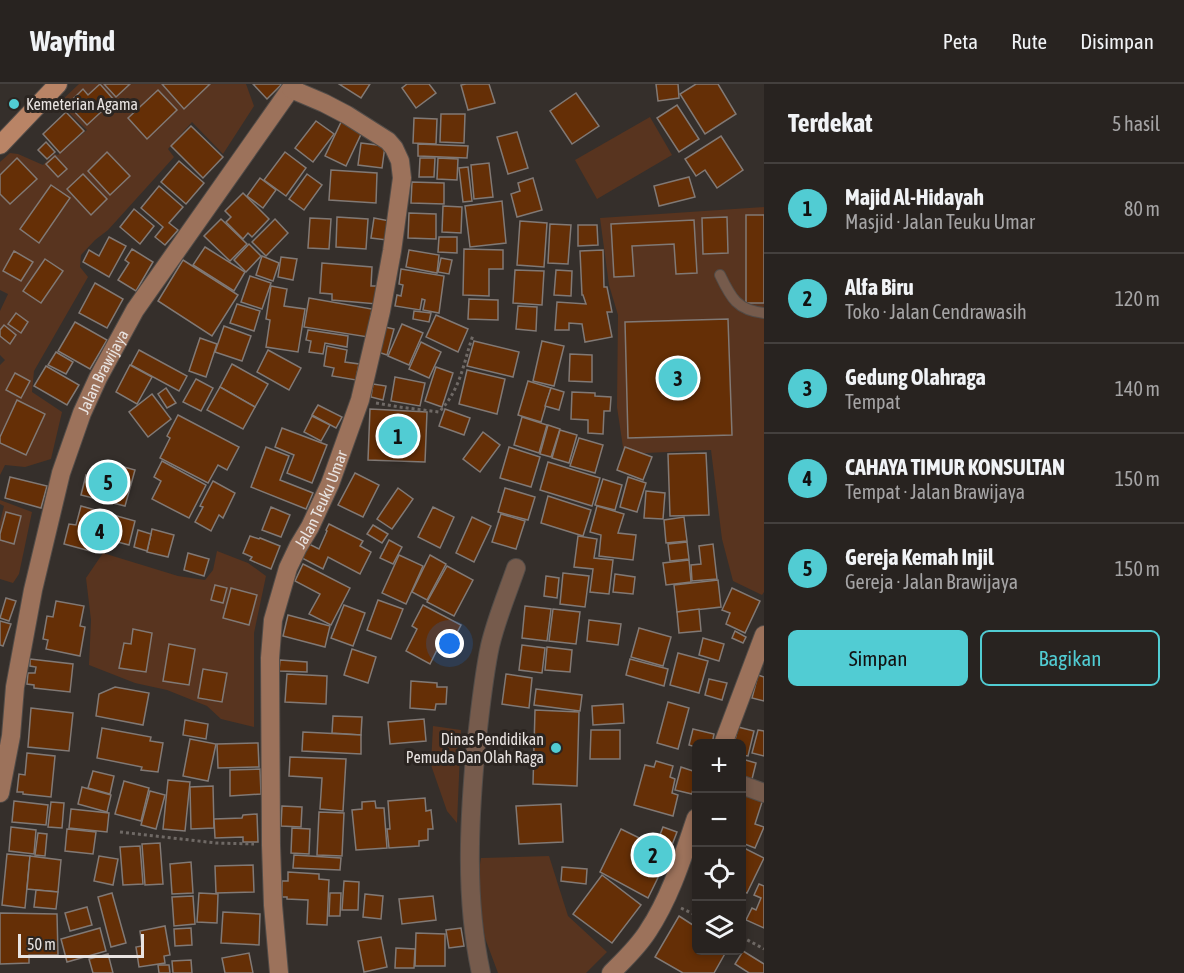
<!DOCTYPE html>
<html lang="id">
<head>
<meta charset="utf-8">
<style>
  body { margin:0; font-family:"Asap Condensed",sans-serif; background:#342f2d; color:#f1f3f6 }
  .controls { position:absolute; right:18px; bottom:18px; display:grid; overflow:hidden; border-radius:9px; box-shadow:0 3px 9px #0003 }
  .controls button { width:54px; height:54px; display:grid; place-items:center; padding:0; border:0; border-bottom:2px solid #44403e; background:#282320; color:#f1f3f6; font:30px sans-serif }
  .scale { position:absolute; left:18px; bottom:15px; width:126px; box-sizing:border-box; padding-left:6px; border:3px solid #e9e4e2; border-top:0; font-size:16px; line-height:21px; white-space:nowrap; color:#e9e4e2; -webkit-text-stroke:4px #2b2521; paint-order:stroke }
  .you { position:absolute; left:450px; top:560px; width:21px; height:21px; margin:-15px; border:4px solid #fff; border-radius:50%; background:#1a73e8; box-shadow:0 0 0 9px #1a73e833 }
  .badge { display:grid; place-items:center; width:39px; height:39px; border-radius:50%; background:#51ccd3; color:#111; font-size:20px; font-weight:700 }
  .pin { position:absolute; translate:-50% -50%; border:3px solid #fff; box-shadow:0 2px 6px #0006 }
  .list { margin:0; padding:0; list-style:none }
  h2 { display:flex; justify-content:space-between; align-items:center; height:78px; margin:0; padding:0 24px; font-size:26px }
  h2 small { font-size:20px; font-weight:400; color:#a5a4a5 }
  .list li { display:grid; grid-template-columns:39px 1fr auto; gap:18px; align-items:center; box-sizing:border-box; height:90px; padding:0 24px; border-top:2px solid #44403e }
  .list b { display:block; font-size:22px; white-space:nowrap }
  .list p { margin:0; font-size:20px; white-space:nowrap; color:#a5a4a5 }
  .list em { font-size:20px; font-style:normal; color:#a5a4a5 }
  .actions { display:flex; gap:12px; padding:18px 24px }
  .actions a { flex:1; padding:14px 0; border:2px solid #51ccd3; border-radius:9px; text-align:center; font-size:21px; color:#51ccd3 }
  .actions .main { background:#51ccd3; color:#111 }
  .icon { flex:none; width:33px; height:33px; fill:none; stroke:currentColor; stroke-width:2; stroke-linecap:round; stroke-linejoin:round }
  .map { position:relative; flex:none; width:764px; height:889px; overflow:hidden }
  header { display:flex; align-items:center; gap:36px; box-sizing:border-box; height:84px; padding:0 30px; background:#282320; border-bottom:2px solid #44403e }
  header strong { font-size:28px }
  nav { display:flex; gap:33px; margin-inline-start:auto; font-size:21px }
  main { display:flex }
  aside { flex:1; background:#282320 }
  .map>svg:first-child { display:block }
  .green { fill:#58341f; fill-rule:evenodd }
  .building { fill:#652f06; stroke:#817975; stroke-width:1.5 }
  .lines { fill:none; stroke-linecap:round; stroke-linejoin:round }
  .lane-casing { stroke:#524c48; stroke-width:12 }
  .street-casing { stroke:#524c48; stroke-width:20 }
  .secondary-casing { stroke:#524c48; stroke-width:20 }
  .primary-casing { stroke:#524c48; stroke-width:20 }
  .path { stroke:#6f6965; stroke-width:3; stroke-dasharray:3 3; stroke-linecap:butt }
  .lane { stroke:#765b4c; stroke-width:10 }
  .street { stroke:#765b4c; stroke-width:18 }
  .secondary { stroke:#9c725b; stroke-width:18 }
  .primary { stroke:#b98466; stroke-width:18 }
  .poi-dot { fill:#51ccd3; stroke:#2b2521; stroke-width:2 }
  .labels { text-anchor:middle; stroke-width:6; stroke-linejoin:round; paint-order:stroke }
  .poi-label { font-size:16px; fill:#e9e4e2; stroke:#2b2521; text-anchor:start }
  .street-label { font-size:16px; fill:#e9e4e2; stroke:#2b2521 }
</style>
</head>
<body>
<header>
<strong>Wayfind</strong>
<nav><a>Peta</a><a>Rute</a><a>Disimpan</a></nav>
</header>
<main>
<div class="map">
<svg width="764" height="889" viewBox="0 0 764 889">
  <rect width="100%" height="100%" fill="#352f2b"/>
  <g class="green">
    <path d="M79,0H162L184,25L210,0H246L254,22L223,70L192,38L168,65L174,73L108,146L95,156L81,171L80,183L88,193L34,287L32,308L62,328L51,375L25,383L5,381L0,391V359L26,371L45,330L17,317L0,353V281L5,276L0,271V252L10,260L16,251L4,241L0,246V227L8,210L0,206V110L10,120L36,95L17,75L0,91V78L10,69L18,70L43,81L54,70L58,71L87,46L59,19ZM158,6L177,26L147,55L128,34ZM107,68L130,92L110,111L88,87ZM83,90L107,115L91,131L67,106ZM51,101L70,114L39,158L20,145ZM14,167L32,178L21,197L3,187ZM45,175L63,188L41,219L23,206Z"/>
    <polygon points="650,33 672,71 597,115 575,76"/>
    <polygon points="764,123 764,508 762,511 733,497 722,455 711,366 624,370 617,323 618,231 609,201 600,134"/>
    <polygon points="0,416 32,428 19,490 13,499 0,495 0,456 14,460 21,432 6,428 0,450 0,438 4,422 0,420"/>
    <path d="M217,467L248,479L266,492L254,549V643L221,635L207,622L167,606L135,599L89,581L91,536L86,494L103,469L178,492L205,496L213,486ZM231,504L256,511L249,541L223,534ZM134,546L152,549L146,588L120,584L124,559L131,560ZM169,561L195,565L189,601L163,597ZM203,585L227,589L222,618L198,614Z"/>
    <polygon points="433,642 461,646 457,739 447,727 431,681"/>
    <polygon points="549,772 568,832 607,868 586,889 498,889 485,854 477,799 481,774"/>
  </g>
  <g class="building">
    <polygon points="100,0 114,16 87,41 73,26 78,21 73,15 83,5 88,11"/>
    <polygon points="104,0 130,0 116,13"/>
    <polygon points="162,0 210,0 184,25"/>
    <polygon points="253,0 282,0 267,15"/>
    <polygon points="339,0 370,0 361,14"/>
    <polygon points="407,0 429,0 436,9 416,24 402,4"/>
    <polygon points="466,0 489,0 495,19 468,26 461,1"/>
    <polygon points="656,0 678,0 679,14 658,17"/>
    <polygon points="696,0 718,0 736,30 705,50 680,10"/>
    <polygon points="158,6 177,26 147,55 128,34"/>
    <polygon points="576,9 599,42 572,60 550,27"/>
    <polygon points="677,21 699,55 679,68 657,34"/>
    <polygon points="66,28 84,47 60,69 43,50"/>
    <polygon points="441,30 465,30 464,59 440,58"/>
    <polygon points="414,34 437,35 436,60 413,59"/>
    <polygon points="342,36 363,46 346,82 325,72"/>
    <polygon points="316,37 334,50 313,78 295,64"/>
    <polygon points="191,42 223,73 203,94 171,62"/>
    <polygon points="517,48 528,84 508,90 497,53"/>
    <polygon points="721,52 743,86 717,104 705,86 696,92 685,75"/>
    <polygon points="46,58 55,68 47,75 38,66"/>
    <polygon points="361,59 385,62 382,84 358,81"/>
    <polygon points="418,60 468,62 467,74 418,72"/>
    <polygon points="107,68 130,92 110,111 88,87"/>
    <polygon points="285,68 306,84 286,112 264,96"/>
    <polygon points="55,72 67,85 58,93 46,80"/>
    <polygon points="17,74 37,95 10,120 0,110 0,91"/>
    <polygon points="420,74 435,74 434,93 419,93"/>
    <polygon points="438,74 458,75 457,96 437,95"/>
    <polygon points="179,77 204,99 186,120 161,98"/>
    <polygon points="489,79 493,113 474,115 471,81"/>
    <polygon points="468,83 472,117 463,118 459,84"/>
    <polygon points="331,86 377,89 376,119 329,116"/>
    <polygon points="83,90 107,115 91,131 67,105"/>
    <polygon points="307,90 322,101 304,126 289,115"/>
    <polygon points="689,93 695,113 659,122 654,102"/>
    <polygon points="260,94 276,106 263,124 247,112"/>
    <polygon points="533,94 542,126 517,133 511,110 520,107 518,99"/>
    <polygon points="412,98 444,99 444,120 411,119"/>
    <polygon points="51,101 70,114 39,159 20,145"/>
    <polygon points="159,102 183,123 169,139 178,146 165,161 155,153 163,143 141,124"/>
    <polygon points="243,109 269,135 252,153 248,149 243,155 226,138 231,133 225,127"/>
    <polygon points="502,117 506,159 470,163 465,122"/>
    <polygon points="443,122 462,123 461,149 442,148"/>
    <polygon points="134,125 154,142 140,160 120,143"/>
    <polygon points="409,129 436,130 436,155 408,154"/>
    <rect x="746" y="131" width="18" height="88"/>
    <polygon points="337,133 368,135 366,165 336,163"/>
    <polygon points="727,133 728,169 703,170 702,134"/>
    <polygon points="310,134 331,135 329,165 308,164"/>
    <polygon points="374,134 390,137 387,156 371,154"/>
    <polygon points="221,135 247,160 230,177 204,152"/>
    <polygon points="275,135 288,149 266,172 252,158"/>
    <polygon points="694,136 697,189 676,190 674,160 632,162 634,192 614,193 611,140"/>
    <polygon points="520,137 547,139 544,183 517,181"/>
    <polygon points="550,140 571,141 568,180 548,179"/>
    <polygon points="578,141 597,141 598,161 578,162"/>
    <polygon points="109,153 126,162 109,193 83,178 89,166 99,172"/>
    <polygon points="439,153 457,153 457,169 438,168"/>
    <polygon points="249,160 261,172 246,188 234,176"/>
    <polygon points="205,163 245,188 234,207 193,181"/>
    <polygon points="132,165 153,178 136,207 118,196 129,179 125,176"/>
    <polygon points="464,165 503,166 503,185 489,185 489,212 463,211"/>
    <polygon points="409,166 439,171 437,189 406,183"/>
    <polygon points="603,166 604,203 607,203 612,228 607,228 612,253 585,258 582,240 569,239 569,246 555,246 557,218 586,220 583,211 582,211 580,167"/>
    <polygon points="14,167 33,178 21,197 3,187"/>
    <polygon points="262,172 279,179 273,197 256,191"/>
    <polygon points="281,173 297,175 293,196 278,193"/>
    <polygon points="441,174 452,176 449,190 438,188"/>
    <polygon points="45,175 63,187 41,219 23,207"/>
    <polygon points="183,176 238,211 212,252 158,217"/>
    <polygon points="322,179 372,183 371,202 378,202 377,220 332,216 332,210 320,209"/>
    <polygon points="401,185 444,192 439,229 423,226 425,216 422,215 420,226 395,222 397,211 401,212 403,201 399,200"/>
    <polygon points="515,186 544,187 542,221 513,219"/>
    <polygon points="556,186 572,187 571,212 554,211"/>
    <polygon points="250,192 271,199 262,225 241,218"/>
    <polygon points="95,199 123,215 107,244 79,229"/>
    <polygon points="271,202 287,205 284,222 305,225 298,268 266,263 270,236 266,235"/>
    <polygon points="309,214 372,225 368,253 304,243"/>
    <polygon points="469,215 498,216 498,236 468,235"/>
    <polygon points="237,220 260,227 254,247 230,239"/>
    <polygon points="518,222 537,223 536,247 516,245"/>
    <polygon points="414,227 431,229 429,238 413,235"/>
    <polygon points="16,229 28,238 21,249 8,240"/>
    <polygon points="436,231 468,245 458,268 426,253"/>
    <polygon points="728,235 732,351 628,354 625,238"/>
    <polygon points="75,238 107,256 90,285 58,267"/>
    <polygon points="402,240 423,249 409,281 388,272"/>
    <polygon points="4,241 16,251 10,260 0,252 0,246"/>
    <polygon points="224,242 251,252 242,277 215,268"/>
    <polygon points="385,243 394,245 387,271 378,268"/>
    <polygon points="308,246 348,252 347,263 325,259 323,270 309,268 311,257 306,256"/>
    <polygon points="200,254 217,260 206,293 189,287"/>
    <polygon points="474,257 519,268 513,293 467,282"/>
    <polygon points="542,257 564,262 554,302 533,297"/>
    <polygon points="421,258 441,268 429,294 409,285"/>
    <polygon points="327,262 347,266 345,278 359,280 356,296 332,292 334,284 324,282"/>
    <polygon points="139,266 187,292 179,307 131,281"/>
    <polygon points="268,266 301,284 289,306 257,288"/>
    <polygon points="56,268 73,278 66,290 48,281"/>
    <polygon points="570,270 592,271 592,298 569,297"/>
    <polygon points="232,280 268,300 255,323 220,303"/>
    <polygon points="130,281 152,293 137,320 116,308"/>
    <polygon points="46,282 79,301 67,321 34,302"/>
    <polygon points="436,283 453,289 442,323 425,317"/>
    <polygon points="467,286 505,295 497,330 459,320"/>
    <polygon points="15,289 30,297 21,314 6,306"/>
    <polygon points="395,293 425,299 420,322 391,317"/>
    <polygon points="196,295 213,304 201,327 183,318"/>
    <polygon points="528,297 551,304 541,338 518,331"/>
    <polygon points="373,300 386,302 383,316 371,313"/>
    <polygon points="220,303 255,323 243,345 207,326"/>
    <polygon points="166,304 176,319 167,324 158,310"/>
    <polygon points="551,304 564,308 559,326 545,322"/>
    <polygon points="572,308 595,309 595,312 611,313 610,327 604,327 603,350 588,349 588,336 571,335"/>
    <polygon points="152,310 171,335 148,353 129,328"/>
    <polygon points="17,316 45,330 26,371 0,359 0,353"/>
    <polygon points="318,321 342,333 336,344 312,331"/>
    <polygon points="370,325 427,328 425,378 368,376"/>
    <polygon points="445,325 470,334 464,351 439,342"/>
    <polygon points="178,331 239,363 227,386 218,381 208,399 160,374 170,354 167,352"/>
    <polygon points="312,332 330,341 321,357 304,348"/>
    <polygon points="522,333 547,341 539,369 514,361"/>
    <polygon points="548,341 560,345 551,373 540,370"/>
    <polygon points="282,344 327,361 312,399 287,389 294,371 275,363"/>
    <polygon points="560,346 577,351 569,379 552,374"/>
    <polygon points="483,348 500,361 480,388 463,375"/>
    <polygon points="579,354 603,361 595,389 570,382"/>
    <polygon points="266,363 289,372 280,396 313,409 306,425 251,403"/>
    <polygon points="509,363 540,373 531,403 500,394"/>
    <polygon points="625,363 652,373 643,396 617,386"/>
    <polygon points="706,369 709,431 670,432 668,370"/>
    <polygon points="102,377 135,386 125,422 81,411 86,391 98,394"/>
    <polygon points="162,377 206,401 189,434 152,415 161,397 154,393"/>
    <polygon points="548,378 600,394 592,422 540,406"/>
    <polygon points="355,389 379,401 363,433 338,421"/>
    <polygon points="10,393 47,402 41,424 5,414"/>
    <polygon points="628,393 646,399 637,428 620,423"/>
    <polygon points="603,395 622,401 615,426 595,421"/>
    <polygon points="213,397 235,409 223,434 219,431 211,447 195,438 203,423 200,422"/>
    <polygon points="398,404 413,415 392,445 377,435"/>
    <polygon points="505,404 535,413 528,436 498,428"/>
    <polygon points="646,407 665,409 663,435 644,434"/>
    <polygon points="548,412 591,426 583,452 541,439"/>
    <polygon points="81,422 135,437 129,461 99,453 94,468 64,460 69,440 76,441"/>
    <polygon points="597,422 624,430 618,449 636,451 633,476 599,472 601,451 590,448"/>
    <polygon points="271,423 290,431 281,453 262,446"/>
    <polygon points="433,423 454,433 440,464 418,453"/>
    <polygon points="6,428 21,432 14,460 0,456 0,450"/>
    <polygon points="501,430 525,437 516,465 492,458"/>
    <polygon points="472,433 491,442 474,478 456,469"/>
    <polygon points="684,433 687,457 666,459 664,436"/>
    <polygon points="329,440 363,457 360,462 371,468 360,490 328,473 323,485 300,473 307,459 319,465 327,447 326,446"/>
    <polygon points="373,441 388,450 382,459 367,450"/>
    <polygon points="152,445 174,451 168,473 147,468"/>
    <polygon points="138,446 151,450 147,467 134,463"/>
    <polygon points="250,452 259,455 260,454 280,462 271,485 250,476 252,473 243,469"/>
    <polygon points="578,452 597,455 594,474 613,476 609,510 590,508 593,485 574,483"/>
    <polygon points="389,456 402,463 393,480 380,474"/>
    <polygon points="687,458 689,475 670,477 668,460"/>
    <polygon points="713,460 717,495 692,497 691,481 701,480 699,462"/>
    <polygon points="188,469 209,475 204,492 184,486"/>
    <polygon points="399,471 423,482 406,520 382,509"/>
    <polygon points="430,471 446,480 427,516 412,508"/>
    <polygon points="689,476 691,498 666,501 663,479"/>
    <polygon points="303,480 350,504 331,541 309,530 320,510 295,497"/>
    <polygon points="447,482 473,496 454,532 427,518"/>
    <polygon points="563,489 589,492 585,523 560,520"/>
    <polygon points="615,490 635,493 633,510 613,508"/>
    <polygon points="546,492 559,494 557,514 544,512"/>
    <polygon points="718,496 721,523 677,528 674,501"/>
    <polygon points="215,501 227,504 223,519 211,516"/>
    <polygon points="231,504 257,511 249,541 223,534"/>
    <polygon points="732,504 760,517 745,549 726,540 730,529 722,526"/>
    <polygon points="6,514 16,517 9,537 0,534"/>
    <polygon points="378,516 403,525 391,555 367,546"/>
    <polygon points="56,517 84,522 80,542 85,543 80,572 46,565 48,556 43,555 47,532 53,533"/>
    <polygon points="344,521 365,529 353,562 331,554"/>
    <polygon points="423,521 461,541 450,562 441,558 430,580 406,567 417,545 412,542"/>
    <polygon points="525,522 551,525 547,557 522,554"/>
    <polygon points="553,525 580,528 576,560 549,557"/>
    <polygon points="699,525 701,547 679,549 677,528"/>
    <polygon points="288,531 330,542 325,563 283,552"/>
    <polygon points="589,536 621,540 618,561 587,557"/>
    <polygon points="0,537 11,540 3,562 0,561"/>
    <polygon points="639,544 671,553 663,582 631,573"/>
    <polygon points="133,545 152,549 146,588 119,584 124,559 131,560"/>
    <polygon points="735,547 746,553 743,559 732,554"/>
    <polygon points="703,554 724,560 719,577 699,571"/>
    <polygon points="169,560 195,565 189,601 163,597"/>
    <polygon points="522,561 545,564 542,589 519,586"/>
    <polygon points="547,563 572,566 570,588 545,586"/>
    <polygon points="352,565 376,573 368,599 344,591"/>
    <polygon points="678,569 708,577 699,609 670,601"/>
    <polygon points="30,575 73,580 70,608 34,604 34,601 27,600 28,589 35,589 36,583 30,582"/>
    <polygon points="630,575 668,585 664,602 626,591"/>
    <polygon points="280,576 307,578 307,588 279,587"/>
    <polygon points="203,585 227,589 222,618 198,614"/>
    <polygon points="287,590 327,592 326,620 285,618"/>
    <polygon points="506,590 532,594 529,624 502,620"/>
    <polygon points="758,591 764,593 764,617 752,614"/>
    <polygon points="709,595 727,599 722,616 705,611"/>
    <polygon points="411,597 437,599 437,603 447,603 446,620 436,620 435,626 410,624"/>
    <polygon points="115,603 149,609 143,641 96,632 99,610"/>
    <polygon points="536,605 582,611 580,627 534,621"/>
    <polygon points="668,618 689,624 678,665 657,659"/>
    <polygon points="623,620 624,639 593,641 592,622"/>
    <polygon points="31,624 73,629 69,667 28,663"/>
    <polygon points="535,626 579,628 577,702 533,700"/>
    <polygon points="333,632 362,633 361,651 332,649"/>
    <polygon points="424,635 426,657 390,660 388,638"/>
    <polygon points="185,636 208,640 206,655 183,651"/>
    <polygon points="738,643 754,647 748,672 742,671 742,660 734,660"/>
    <polygon points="102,644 151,653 150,657 163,659 158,688 141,686 142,683 97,674"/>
    <polygon points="693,645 714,650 712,660 696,660 696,663 689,661"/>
    <polygon points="591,646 620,646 620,675 590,675"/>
    <polygon points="758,646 764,647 764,672 752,669"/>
    <polygon points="303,648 361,651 361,670 302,667"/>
    <polygon points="190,655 216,660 208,697 183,692"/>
    <polygon points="258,659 259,683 218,684 217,660"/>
    <polygon points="27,669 55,672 51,713 23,710 23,708 17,708 19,690 25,691"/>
    <polygon points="290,673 346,675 343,727 320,725 322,694 289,692"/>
    <polygon points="742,675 756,679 752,695 742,693"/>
    <polygon points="656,677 673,682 670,693 675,695 672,709 678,711 673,732 634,721 645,681 654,683"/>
    <polygon points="681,683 696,688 692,710 675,706"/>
    <polygon points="260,685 261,710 230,712 230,686"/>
    <polygon points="93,687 114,692 110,710 88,704"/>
    <polygon points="168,696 190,698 185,747 163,745"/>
    <polygon points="124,697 149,704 141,737 115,730"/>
    <polygon points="213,702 214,744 191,745 190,703"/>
    <polygon points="82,703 111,711 107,728 78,720"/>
    <polygon points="150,707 165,711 156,745 141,741"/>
    <polygon points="743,708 763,715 755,740 764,743 755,764 742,759 742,712"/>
    <polygon points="425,714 426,727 431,726 433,745 428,745 428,756 419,757 419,762 389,764 387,745 390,745 388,717"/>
    <polygon points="14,717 48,721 46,741 12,738"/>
    <polygon points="375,717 376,724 384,724 387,764 356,766 352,726 362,725 362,718"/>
    <polygon points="51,718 64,719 62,744 48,743"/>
    <polygon points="561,720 563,758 519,760 516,722"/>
    <polygon points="282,722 302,723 301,743 281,742"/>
    <polygon points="71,725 109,729 107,748 69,744"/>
    <polygon points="319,728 344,729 342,772 317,771"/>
    <polygon points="257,730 258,758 243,758 243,753 215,754 214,735 242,734 243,731"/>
    <polygon points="11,743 36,746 34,770 9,767"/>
    <polygon points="663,743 677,748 672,761 658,756"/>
    <polygon points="292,744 310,745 309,770 291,769"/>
    <polygon points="67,745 96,748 93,770 65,767"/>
    <polygon points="621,745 670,769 648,814 600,788"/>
    <polygon points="38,749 47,750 45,772 35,771"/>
    <polygon points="160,759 163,800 145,801 142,760"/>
    <polygon points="646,760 665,769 660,780 642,773"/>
    <polygon points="140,762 143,800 123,801 120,763"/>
    <polygon points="742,763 764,774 747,809 742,807"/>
    <polygon points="7,770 30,772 25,824 2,821"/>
    <polygon points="294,771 341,774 340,786 293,784"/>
    <polygon points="30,772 61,776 58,808 27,805"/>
    <polygon points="99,772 118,775 113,801 94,797"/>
    <polygon points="191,778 193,809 172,810 170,780"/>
    <polygon points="253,781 254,808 216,809 215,782"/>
    <polygon points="562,783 587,785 586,800 561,797"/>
    <polygon points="288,788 319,790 319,795 329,796 327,841 307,840 308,816 287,815 287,813 282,813 282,797 288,797"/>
    <polygon points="602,791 641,821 612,859 573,830"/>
    <polygon points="344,797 359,798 358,826 342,826"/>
    <polygon points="759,800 764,802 764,844 746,836 752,824 756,826 761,814 754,811"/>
    <polygon points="36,806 58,808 56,825 34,823"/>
    <polygon points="112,809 126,859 111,863 98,813"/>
    <polygon points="199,809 218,810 217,839 197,838"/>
    <polygon points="330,809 341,809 340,832 329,832"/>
    <polygon points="365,810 383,812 381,835 363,833"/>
    <polygon points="193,812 195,840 174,842 172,813"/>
    <polygon points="433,812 436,836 402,840 399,815"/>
    <polygon points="87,823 92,841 70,847 65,829"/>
    <polygon points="223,828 260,830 259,861 221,859"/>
    <polygon points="0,829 57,830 58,871 29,871 29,879 0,880"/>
    <polygon points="679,832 696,843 696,866 727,866 714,889 683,889 655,873"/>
    <polygon points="165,842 170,871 164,872 165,879 139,883 136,863 142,862 140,847"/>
    <polygon points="100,844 106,867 67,878 61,855"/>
    <polygon points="191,844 192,861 175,862 174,845"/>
    <polygon points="461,844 464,862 449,864 446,846"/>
    <polygon points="416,849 445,850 445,882 415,882"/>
    <polygon points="381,853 387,883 364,888 358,857"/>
    <polygon points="396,864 415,865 414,884 395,884"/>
    <polygon points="743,867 764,880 764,889 749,889 735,880"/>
    <polygon points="249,869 253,889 225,889 222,874"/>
    <polygon points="108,870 113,889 93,889 89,875"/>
    <polygon points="191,876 192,889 173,889 172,877"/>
    <polygon points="158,881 169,881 170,889 159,889"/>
  </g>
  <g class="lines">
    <g class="lane-casing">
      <path id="lane" d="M720,191C731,214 737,226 764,229"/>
    </g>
    <g class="street-casing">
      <g id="street">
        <polyline points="742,701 764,709"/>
        <path d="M481,889C465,815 469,737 476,662C480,629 483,595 490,562C496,536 507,510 516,484"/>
      </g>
    </g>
    <g class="secondary-casing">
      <g id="secondary">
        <polyline points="723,660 764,551"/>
        <path id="s1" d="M0,709L11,652L15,603L33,506L61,389L82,329L98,294L135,226L294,0"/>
        <path id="s2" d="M279,889L273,821L271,761L270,574L273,536L288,484L298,463L310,443L330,400L360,316L381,227L392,167L402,94L400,77L394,64L388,57L347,31L324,19L291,5"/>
        <path d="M611,889C624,876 638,863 648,847C671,812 683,772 696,734"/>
      </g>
    </g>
    <g class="primary-casing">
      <polyline id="primary" points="0,61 58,0"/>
    </g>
    <g class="path">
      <path d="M376,319L399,323L439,328C461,305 463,280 473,251"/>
      <polyline points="120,748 216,759 254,760"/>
      <polyline points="681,824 696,831"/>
      <polyline points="742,853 764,865"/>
    </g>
    <use href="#lane" class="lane"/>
    <use href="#street" class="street"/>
    <use href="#secondary" class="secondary"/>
    <use href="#primary" class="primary"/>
  </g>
  <g class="poi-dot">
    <circle cx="14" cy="20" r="6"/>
    <circle cx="556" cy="664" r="6"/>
  </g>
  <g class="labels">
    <g class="poi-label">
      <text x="26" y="26">Kemeterian Agama</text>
      <text x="544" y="661" text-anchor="end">Dinas Pendidikan<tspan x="544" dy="18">Pemuda Dan Olah Raga</tspan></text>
    </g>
    <g class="street-label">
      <text dy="6" stroke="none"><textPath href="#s1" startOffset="436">Jalan Brawijaya</textPath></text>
      <text dy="6" stroke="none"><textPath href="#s2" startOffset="484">Jalan Teuku Umar</textPath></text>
    </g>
  </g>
</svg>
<div class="controls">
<button>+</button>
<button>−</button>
<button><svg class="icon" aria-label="locate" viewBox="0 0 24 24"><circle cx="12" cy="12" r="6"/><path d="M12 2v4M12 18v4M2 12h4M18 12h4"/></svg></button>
<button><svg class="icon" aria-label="layers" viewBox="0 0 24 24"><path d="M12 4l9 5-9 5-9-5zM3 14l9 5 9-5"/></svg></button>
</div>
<div class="scale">50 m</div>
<div class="you"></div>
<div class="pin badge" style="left:398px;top:352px">1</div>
<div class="pin badge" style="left:653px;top:771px">2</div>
<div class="pin badge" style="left:678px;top:294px">3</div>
<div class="pin badge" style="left:100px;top:447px">4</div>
<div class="pin badge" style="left:108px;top:398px">5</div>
</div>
<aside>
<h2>Terdekat<small>5 hasil</small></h2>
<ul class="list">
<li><span class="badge">1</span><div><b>Majid Al-Hidayah</b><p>Masjid · Jalan Teuku Umar</p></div><em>80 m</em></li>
<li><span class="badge">2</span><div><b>Alfa Biru</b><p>Toko · Jalan Cendrawasih</p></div><em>120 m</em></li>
<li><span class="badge">3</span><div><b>Gedung Olahraga</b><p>Tempat</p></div><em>140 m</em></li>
<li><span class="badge">4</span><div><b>CAHAYA TIMUR KONSULTAN</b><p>Tempat · Jalan Brawijaya</p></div><em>150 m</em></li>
<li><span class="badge">5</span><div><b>Gereja Kemah Injil</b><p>Gereja · Jalan Brawijaya</p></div><em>150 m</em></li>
</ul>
<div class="actions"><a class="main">Simpan</a><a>Bagikan</a></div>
</aside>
</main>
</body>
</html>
